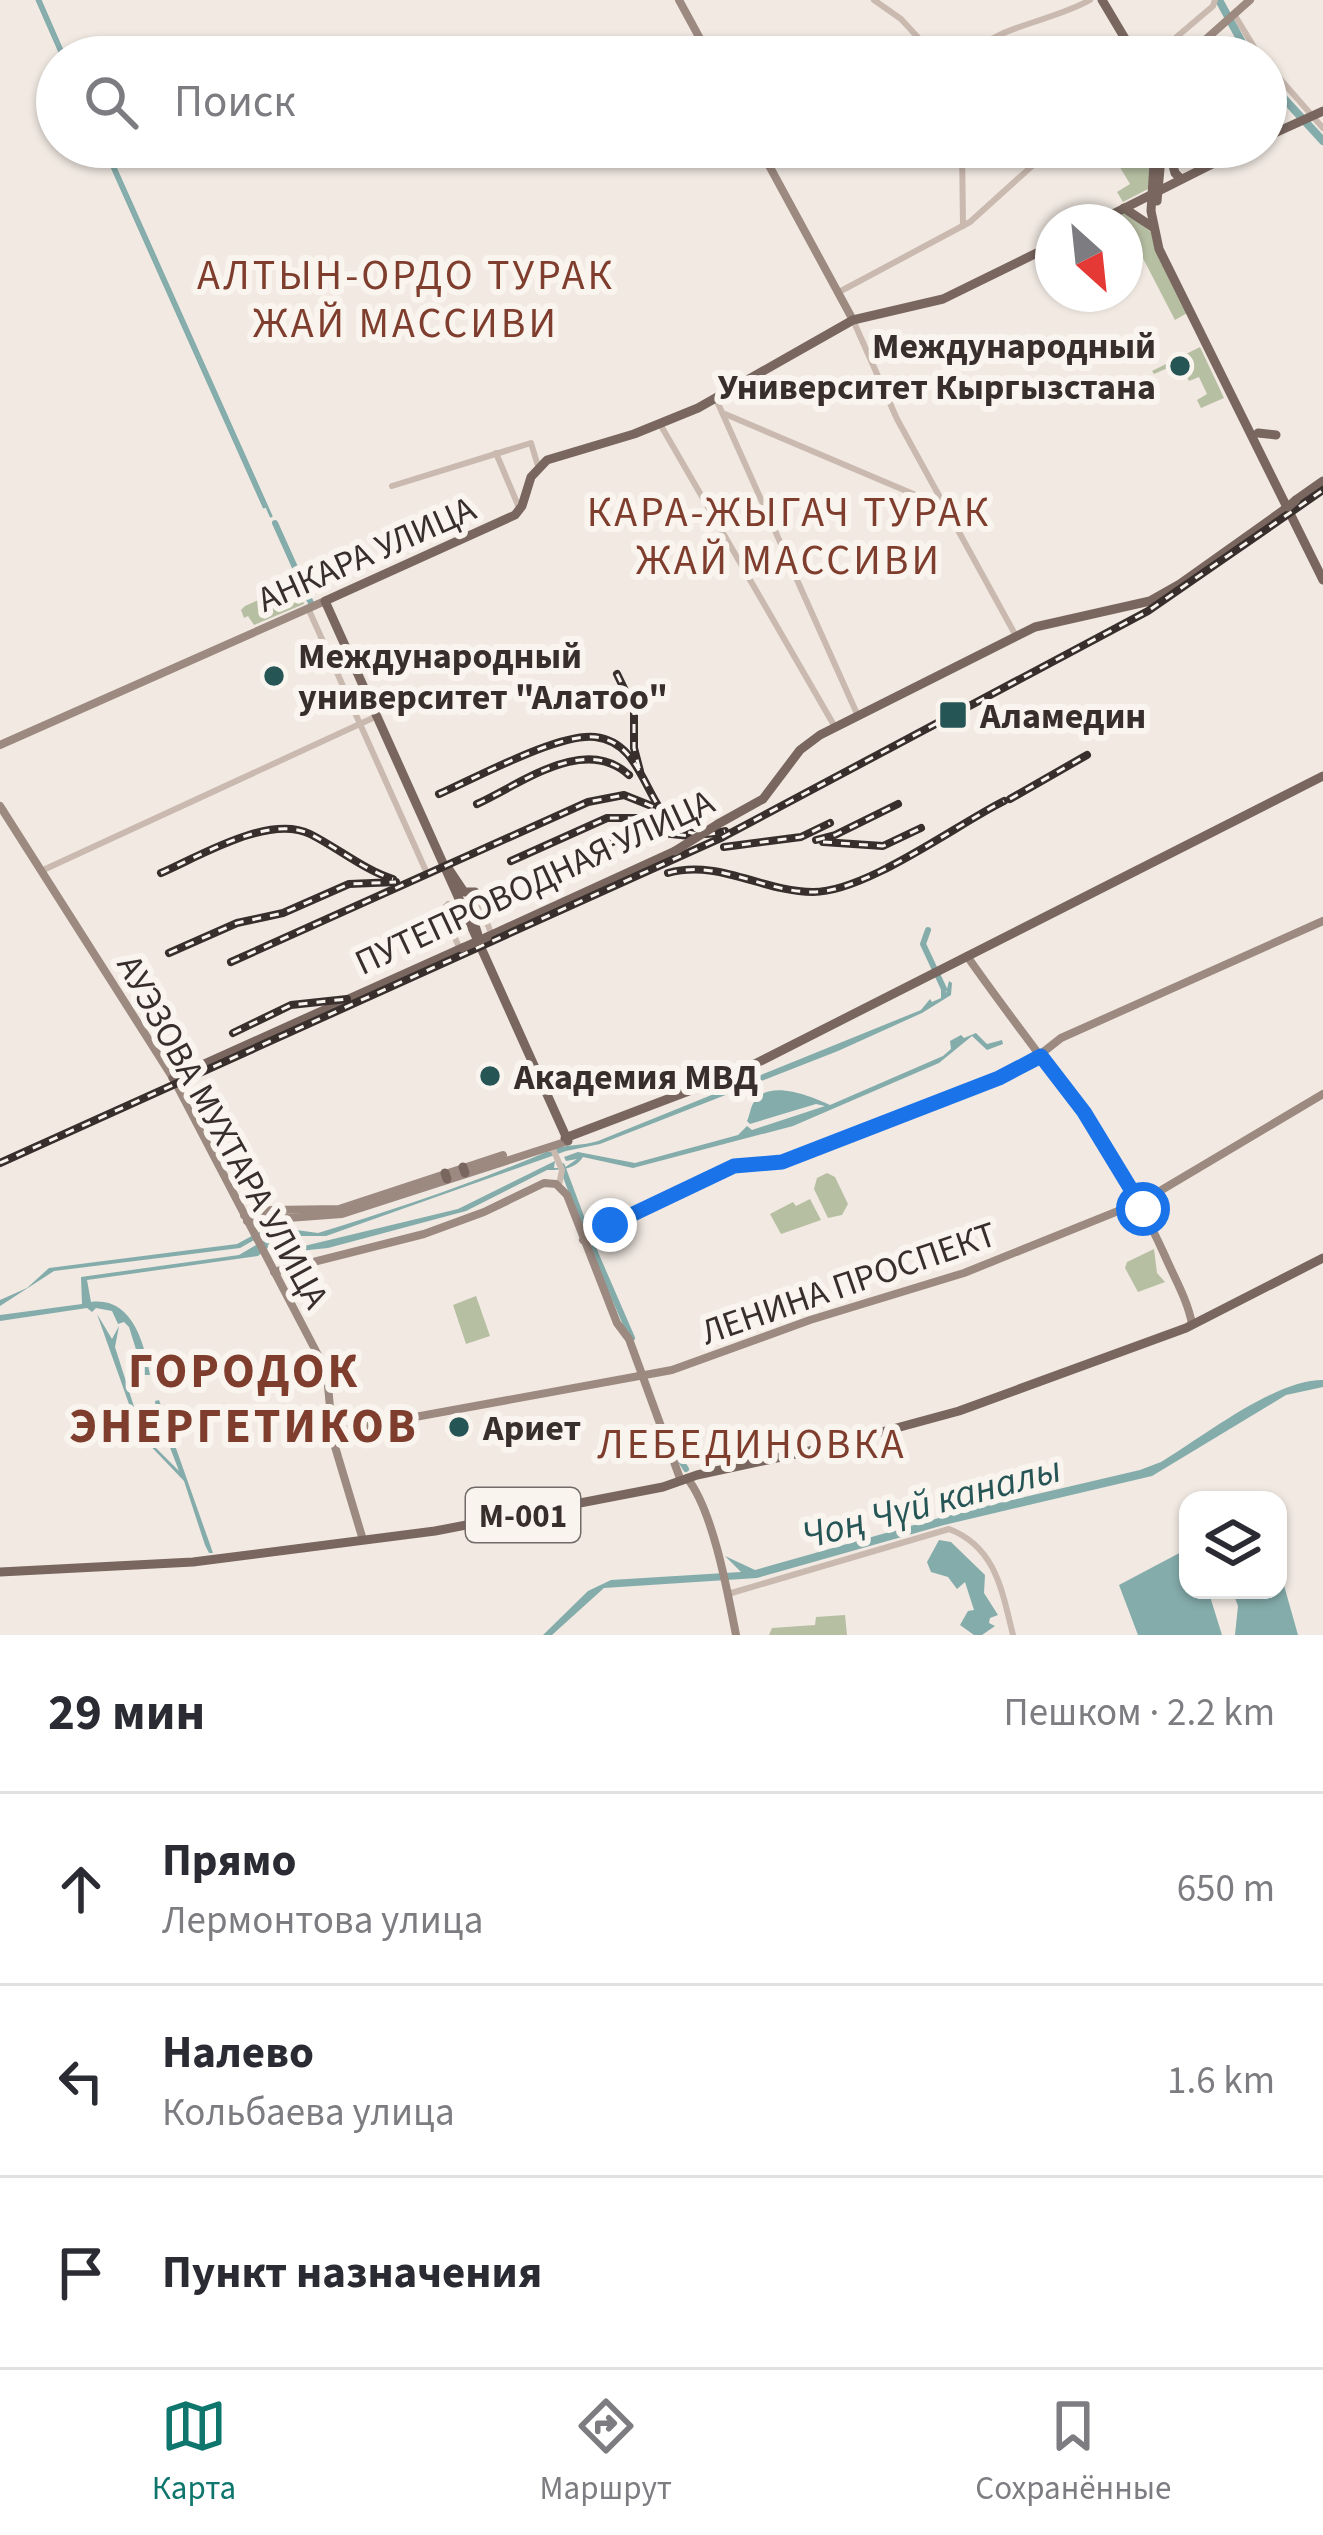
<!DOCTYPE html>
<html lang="ru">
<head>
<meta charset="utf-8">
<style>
  body { margin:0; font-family:"Source Sans 3",sans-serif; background:#f2f2f3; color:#2b2b33 }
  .controls { position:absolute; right:36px; bottom:36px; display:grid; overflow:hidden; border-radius:24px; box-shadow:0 3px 9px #0004 }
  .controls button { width:108px; height:108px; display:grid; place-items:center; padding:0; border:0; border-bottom:3px solid #e1e1e2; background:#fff; color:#2b2b33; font:60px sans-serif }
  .compass { position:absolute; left:1035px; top:204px; width:108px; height:108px; border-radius:50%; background:#fff; box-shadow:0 3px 9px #0004; rotate:153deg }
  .stop { position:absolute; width:36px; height:36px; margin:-27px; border:9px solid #1a73e8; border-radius:50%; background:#fff }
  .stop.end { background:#1a73e8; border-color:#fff; box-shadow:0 3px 12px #0008 }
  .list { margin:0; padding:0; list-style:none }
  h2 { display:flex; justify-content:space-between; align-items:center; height:156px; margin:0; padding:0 48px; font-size:51px }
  h2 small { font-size:39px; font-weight:400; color:#7c7c81 }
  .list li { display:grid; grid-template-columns:78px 1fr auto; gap:36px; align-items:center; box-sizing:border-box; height:192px; padding:0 48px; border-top:3px solid #e1e1e2 }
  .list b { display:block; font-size:45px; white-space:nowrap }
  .list p { margin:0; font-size:39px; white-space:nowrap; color:#7c7c81 }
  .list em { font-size:39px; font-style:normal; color:#7c7c81 }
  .icon { flex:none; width:66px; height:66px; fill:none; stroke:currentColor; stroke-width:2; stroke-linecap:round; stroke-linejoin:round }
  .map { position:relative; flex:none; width:1323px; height:1635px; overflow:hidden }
  .search { position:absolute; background:#fff; box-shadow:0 3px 9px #0004; left:36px; right:36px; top:36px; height:132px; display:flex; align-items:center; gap:30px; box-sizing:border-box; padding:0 42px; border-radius:66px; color:#7c7c81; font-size:45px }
  .sheet { height:732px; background:#fff }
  nav { display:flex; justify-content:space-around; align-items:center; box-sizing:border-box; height:168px; border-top:3px solid #e1e1e2; background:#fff; font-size:33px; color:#7c7c81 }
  nav a { display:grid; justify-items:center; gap:6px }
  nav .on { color:#0f766e }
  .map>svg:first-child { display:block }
  .green { fill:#b7bfa3 }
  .water { fill:#84acab }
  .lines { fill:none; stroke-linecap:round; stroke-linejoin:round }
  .stream { stroke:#84acab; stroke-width:3 }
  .canal { stroke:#84acab; stroke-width:6 }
  .river { stroke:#84acab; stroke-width:8 }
  .tertiary { stroke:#c9b9af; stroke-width:6 }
  .secondary { stroke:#9c8980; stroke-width:8 }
  .primary { stroke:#78665f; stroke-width:9 }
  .rail-casing { stroke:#382f2c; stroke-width:8 }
  .rail { stroke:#f9f4ee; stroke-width:3; stroke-dasharray:9; stroke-linecap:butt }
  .primary-bridge { stroke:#78665f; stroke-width:9 }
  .route { stroke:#1a73e8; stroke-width:15 }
  .poi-dot { fill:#265556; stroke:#f9f4ee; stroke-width:4.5 }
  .labels { text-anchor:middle; stroke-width:12; stroke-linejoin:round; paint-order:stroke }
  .shield { fill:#f9f4ee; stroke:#726a66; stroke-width:3 }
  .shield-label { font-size:33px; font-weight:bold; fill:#382f2c }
  .poi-label { font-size:36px; font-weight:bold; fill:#382f2c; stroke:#f9f4ee; text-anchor:start }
  .street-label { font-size:36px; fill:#382f2c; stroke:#f9f4ee }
  .water-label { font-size:39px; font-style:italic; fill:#265556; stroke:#f9f4ee }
  .quarter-label { font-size:42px; letter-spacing:3px; fill:#7f3d2e; stroke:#f9f4ee }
  .district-label { font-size:48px; font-weight:bold; letter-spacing:3px; fill:#7f3d2e; stroke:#f9f4ee }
</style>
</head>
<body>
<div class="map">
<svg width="1323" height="1635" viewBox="0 0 1323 1635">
  <rect width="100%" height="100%" fill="#f1e9e2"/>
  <g class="green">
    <polygon points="1133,157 1151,161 1148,189 1123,202 1117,192 1130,184 1115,159"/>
    <polygon points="1125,212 1151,232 1189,312 1175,320 1120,214"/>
    <polygon points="1200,347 1224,398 1201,408 1197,400 1207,394 1199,377 1189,381 1185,372 1192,368 1188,359 1154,374 1152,371"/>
    <polygon points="296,583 304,604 254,625 248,616 244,618 241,610 245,606"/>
    <polygon points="827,1173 835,1177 848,1204 842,1215 828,1218 814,1189 817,1178"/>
    <polygon points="810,1199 821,1220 781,1234 770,1214 793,1202 796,1206"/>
    <polygon points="1154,1249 1157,1273 1165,1282 1138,1292 1125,1268 1127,1262"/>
    <polygon points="476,1296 490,1336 466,1344 453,1305"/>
    <polygon points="845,1615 847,1635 769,1635 772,1628 815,1625 816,1617"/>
  </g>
  <g class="water">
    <path d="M941,981L946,993L949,981L952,983L951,995L922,1013L838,1051L600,1144L566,1151L326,1236H290L300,1247L458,1209L555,1161L554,1168H564L577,1159L566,1161L564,1157L578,1152L635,1163L738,1135L747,1126L752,1130L825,1106L816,1104L750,1124L747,1121C750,1115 750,1108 754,1102C769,1078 812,1097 830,1105L943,1056L951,1049L950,1041L961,1035L964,1038L976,1033L987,1044L1002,1040L1003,1044L987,1050L972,1036L939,1063L793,1126L633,1168L583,1157C575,1170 559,1170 547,1170L466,1211L328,1248L299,1251L283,1235L258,1256L87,1280L91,1302C132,1297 144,1342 150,1375H144L129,1327L124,1322L118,1324L112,1311L96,1308L92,1312L87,1308L0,1321V1315L82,1304L81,1277L239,1255L285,1228H276L240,1248L54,1271L0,1306V1300L27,1288L49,1268L237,1244L278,1222L289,1229L318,1233C397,1209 476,1182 551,1150C565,1144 583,1146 598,1141L921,1010L930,999L932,1002L941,998Z"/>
    <polygon points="97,1314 112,1339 119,1326 115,1347 143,1435 179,1471 156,1411 155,1401 159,1400 213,1553 209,1553 205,1545 184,1481 140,1435"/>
    <path d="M1323,1380V1387L1286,1395L1152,1476L944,1525L757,1578L604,1588L552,1635H543L588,1591L611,1580L741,1572L725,1556L755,1570L960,1512L1140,1470L1161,1462C1204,1436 1274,1380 1323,1380Z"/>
    <polygon points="939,1540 951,1542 985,1575 984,1593 998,1615 990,1618 989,1623 995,1626 982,1635 974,1635 960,1625 968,1611 974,1610 965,1582 957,1589 948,1577 931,1572 927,1562"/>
    <polygon points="1187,1549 1188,1590 1208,1590 1222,1635 1138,1635 1119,1585"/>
    <polygon points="1278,1564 1298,1635 1235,1635 1238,1606 1232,1590 1278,1590"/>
  </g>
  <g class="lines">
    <g class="stream">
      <polyline points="37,0 62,57"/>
      <polyline points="40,0 65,57"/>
      <polyline points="103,147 264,507"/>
      <polyline points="106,147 271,516"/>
    </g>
    <g class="canal">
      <polyline points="275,523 311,603"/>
      <polyline points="928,930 923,944 944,989"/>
      <polyline points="562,1166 589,1238"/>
      <polyline points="593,1248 632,1338"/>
      <polyline points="671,1445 686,1469"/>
    </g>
    <g class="river">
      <polyline points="1219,0 1250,57"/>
      <polyline points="1266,79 1323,141"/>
    </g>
    <g class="tertiary">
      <polyline points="874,0 901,19 936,57"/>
      <polyline points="1234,14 1260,57"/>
      <path d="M966,57C999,25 1051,22 1090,0"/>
      <polyline points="1153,57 1213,6 1215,0"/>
      <polyline points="1266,63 1323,128"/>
      <polyline points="962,147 963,226"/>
      <polyline points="768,166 806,147"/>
      <polyline points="839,292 970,222 1053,147"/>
      <polyline points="853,320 897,419 1016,636"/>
      <polyline points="716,399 858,716"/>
      <polyline points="725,414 944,507"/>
      <polyline points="660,424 835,727"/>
      <polyline points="496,453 520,510"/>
      <polyline points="392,486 531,443 538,466"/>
      <polyline points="308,608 426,871"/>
      <polyline points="41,871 375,717"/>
      <polyline points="475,892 491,933"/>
      <polyline points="448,904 442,910 460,949"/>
      <polyline points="548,1149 553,1149 562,1170 559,1185"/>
      <path d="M728,1594L949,1529C996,1547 1002,1591 1013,1635"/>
    </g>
    <g class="secondary">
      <polyline points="679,0 710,57"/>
      <polyline points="1186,57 1250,0"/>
      <polyline points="759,147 853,320"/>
      <polyline points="0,745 325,601"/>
      <polyline points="0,806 173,1078 318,1355 327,1375 333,1440 363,1540"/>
      <path d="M967,956C1036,1055 1115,1144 1165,1256C1174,1277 1188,1301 1192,1324"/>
      <polyline points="244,1215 272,1210 339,1209 503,1155"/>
      <polyline points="247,1221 342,1214 568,1141"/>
      <polyline points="583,1240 734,1166 782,1162 1023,1068 1061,1038 1323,921"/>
      <polyline points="274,1272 424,1234 484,1212 544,1183 556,1184 567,1195 617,1323 629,1339 681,1481"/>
      <polyline points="333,1432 672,1370 810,1320 964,1273 1143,1201 1323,1094"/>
      <path d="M687,1478C713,1510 728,1594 736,1635"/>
    </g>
    <g class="primary">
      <polyline points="1102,0 1136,57"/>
      <polyline points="1266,137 1323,111"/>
      <polyline points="1155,147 1151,211 1159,249 1323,580"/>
      <polyline points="1168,147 1175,173 1180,178"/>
      <polyline points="1157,201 1162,147"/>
      <polyline points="1124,208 1154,228"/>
      <polyline points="1097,222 1246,147"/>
      <polyline points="1258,433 1276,435"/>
      <polyline points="1296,500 1323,481"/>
      <polyline points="718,824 763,799 800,750 820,735 1035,627 1150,601 1180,584 1288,507"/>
      <polyline points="448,868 464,892 475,892 468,903 478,935"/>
      <polyline points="487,937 675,851"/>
      <polyline points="173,1078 462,948"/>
      <polyline points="565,1138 739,1072 1323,776"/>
      <polyline points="568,1141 325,601 515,515 522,506 531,477 547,460 634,434 698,408 853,320 943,299 1053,245"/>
      <polyline points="463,1167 465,1173"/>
      <polyline points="445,1173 447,1179"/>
      <polyline points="0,1572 193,1562 435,1531 663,1487 697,1475 819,1449 959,1411 1186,1328 1323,1258"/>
    </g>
    <g class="rail-casing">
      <g id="rail">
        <polyline points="617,674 634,709 634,748 640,771"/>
        <path d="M439,794C476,778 558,733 595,737C660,744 639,854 725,831"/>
        <polyline points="1010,799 1087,755"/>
        <path d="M477,804C521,784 585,734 629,775"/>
        <polyline points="816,840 835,835 898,804"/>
        <polyline points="823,842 883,846 921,828"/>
        <polyline points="724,847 801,837 830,823"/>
        <polyline points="511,861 607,818 636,818 659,827"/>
        <path d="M161,873C200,856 269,814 310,834C338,848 364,870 393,879"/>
        <path d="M668,873C719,859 763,892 813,892C866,892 956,825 1004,801"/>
        <polyline points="526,882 625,836 643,831 690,836"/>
        <polyline points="169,953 237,923 283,913 349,884 396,882"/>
        <polyline points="231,962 588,802 624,795 654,807"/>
        <polyline points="233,1033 291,1005 347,999"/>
        <polyline points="0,1163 723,837 1148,611 1323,490"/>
      </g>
    </g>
    <use href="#rail" class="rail"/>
    <g class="primary-bridge">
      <polyline points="1288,507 1296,500"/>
      <polyline points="675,851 718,824"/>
      <polyline points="462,948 487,937"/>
    </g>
  </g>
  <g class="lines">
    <polyline class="route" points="610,1225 734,1166 782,1162 999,1078 1041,1056 1084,1112 1143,1209"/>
  </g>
  <g class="poi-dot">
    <circle cx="1180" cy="366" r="12"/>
    <circle cx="274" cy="676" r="12"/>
    <rect x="938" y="700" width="30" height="30" rx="6"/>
    <circle cx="490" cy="1076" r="12"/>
    <circle cx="459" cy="1427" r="12"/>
  </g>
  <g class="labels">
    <rect class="shield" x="466" y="1488" width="114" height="54" rx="9"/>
    <g class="shield-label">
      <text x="523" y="1527">М-001</text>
    </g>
    <g class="poi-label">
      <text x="1156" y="358" text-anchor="end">Международный<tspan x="1156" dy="41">Университет Кыргызстана</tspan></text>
      <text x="298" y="668">Международный<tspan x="298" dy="41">университет "Алатоо"</tspan></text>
      <text x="980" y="728">Аламедин</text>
      <text x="514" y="1089">Академия МВД</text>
      <text x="483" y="1440">Ариет</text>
    </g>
    <g class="street-label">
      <text transform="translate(366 553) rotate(-24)" y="13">АНКАРА УЛИЦА</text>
      <text transform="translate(534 881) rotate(-25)" y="13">ПУТЕПРОВОДНАЯ УЛИЦА</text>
      <text transform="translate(224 1131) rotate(61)" y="13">АУЭЗОВА МУХТАРА УЛИЦА</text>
      <text transform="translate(848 1282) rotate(-19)" y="13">ЛЕНИНА ПРОСПЕКТ</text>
    </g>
    <g class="water-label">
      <text transform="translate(931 1501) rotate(-15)" y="14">Чоң Чүй каналы</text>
    </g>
    <g class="quarter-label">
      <text x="406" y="289">АЛТЫН-ОРДО ТУРАК<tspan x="406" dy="48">ЖАЙ МАССИВИ</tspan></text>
      <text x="789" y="526">КАРА-ЖЫГАЧ ТУРАК<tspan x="789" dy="48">ЖАЙ МАССИВИ</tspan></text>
      <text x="752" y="1458">ЛЕБЕДИНОВКА</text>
    </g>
    <g class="district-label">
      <text x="244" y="1387">ГОРОДОК<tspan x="244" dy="55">ЭНЕРГЕТИКОВ</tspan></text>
    </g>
  </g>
</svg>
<div class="controls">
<button><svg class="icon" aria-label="layers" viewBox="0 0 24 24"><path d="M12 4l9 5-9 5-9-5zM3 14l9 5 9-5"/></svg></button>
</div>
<svg class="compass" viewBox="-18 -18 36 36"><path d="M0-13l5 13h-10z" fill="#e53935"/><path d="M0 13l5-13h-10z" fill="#7c7c81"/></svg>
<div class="stop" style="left:1143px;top:1209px"></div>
<div class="stop end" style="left:610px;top:1225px"></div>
<div class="search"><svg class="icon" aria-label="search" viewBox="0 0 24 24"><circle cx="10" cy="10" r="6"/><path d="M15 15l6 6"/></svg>Поиск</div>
</div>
<section class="sheet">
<h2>29 мин<small>Пешком · 2.2 km</small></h2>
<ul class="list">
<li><svg class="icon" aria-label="ahead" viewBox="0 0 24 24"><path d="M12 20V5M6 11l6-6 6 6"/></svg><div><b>Прямо</b><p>Лермонтова улица</p></div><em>650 m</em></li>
<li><svg class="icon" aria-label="left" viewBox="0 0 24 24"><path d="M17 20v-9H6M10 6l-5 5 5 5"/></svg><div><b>Налево</b><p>Кольбаева улица</p></div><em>1.6 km</em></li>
<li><svg class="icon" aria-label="arrive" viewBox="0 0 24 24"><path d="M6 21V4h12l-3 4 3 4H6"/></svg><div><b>Пункт назначения</b></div></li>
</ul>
</section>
<nav>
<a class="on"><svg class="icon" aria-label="map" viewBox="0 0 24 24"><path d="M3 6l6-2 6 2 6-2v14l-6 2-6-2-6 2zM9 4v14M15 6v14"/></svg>Карта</a>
<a><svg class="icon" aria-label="directions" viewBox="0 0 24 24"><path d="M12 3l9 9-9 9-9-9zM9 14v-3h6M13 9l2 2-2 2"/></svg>Маршрут</a>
<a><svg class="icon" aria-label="saved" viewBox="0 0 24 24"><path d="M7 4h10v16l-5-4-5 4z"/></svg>Сохранённые</a>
</nav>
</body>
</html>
